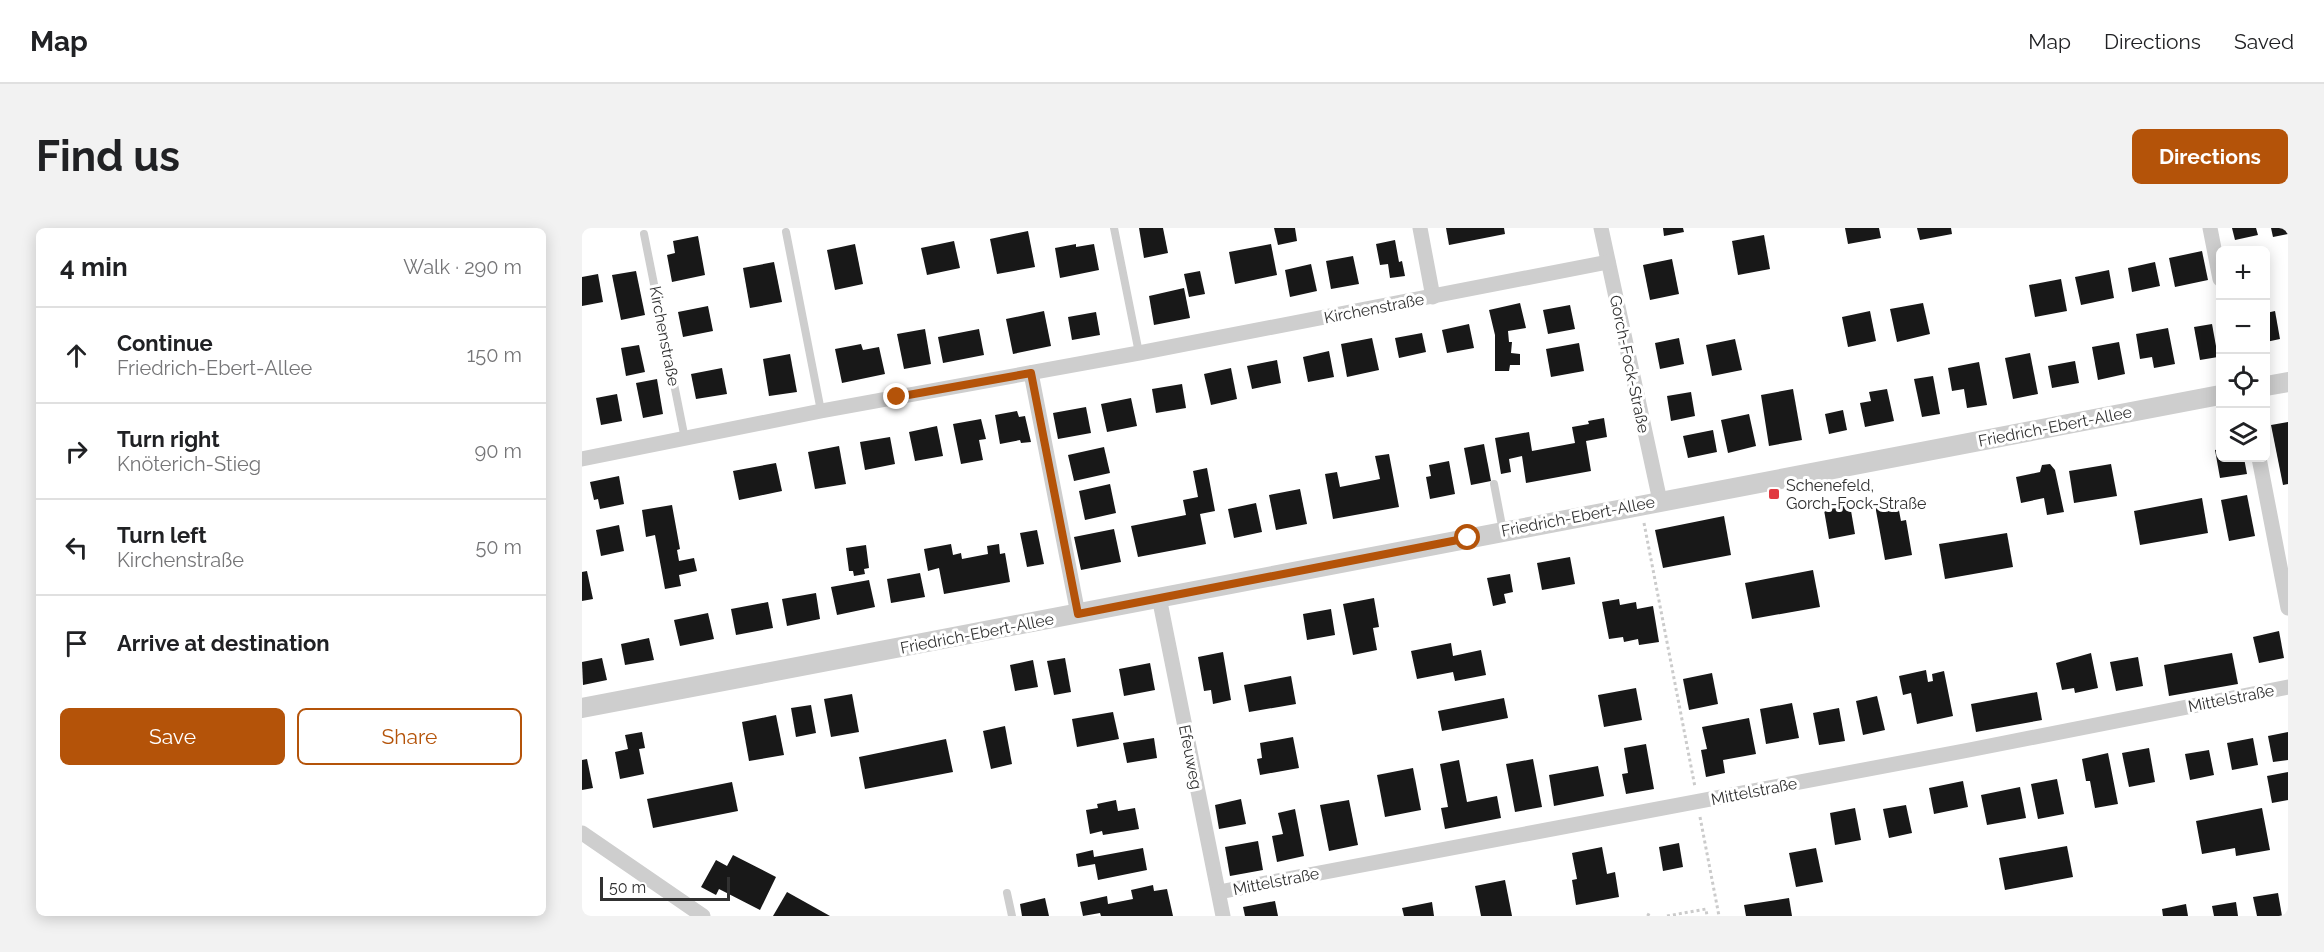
<!DOCTYPE html>
<html lang="en">
<head>
<meta charset="utf-8">
<style>
  body { margin:0; font-family:Raleway,sans-serif; background:#f2f2f2; color:#202124 }
  .controls { position:absolute; right:18px; top:18px; display:grid; overflow:hidden; border-radius:9px; box-shadow:0 3px 15px #0003 }
  .controls button { width:54px; height:54px; display:grid; place-items:center; padding:0; border:0; border-bottom:2px solid #e0e0e0; background:#fff; color:#202124; font:30px sans-serif }
  .scale { position:absolute; left:18px; bottom:15px; width:130px; box-sizing:border-box; padding-left:6px; border:3px solid #313131; border-top:0; font-size:16px; line-height:21px; white-space:nowrap; color:#313131; -webkit-text-stroke:4px #fff; paint-order:stroke }
  .stop { position:absolute; width:18px; height:18px; margin:-14px; border:4px solid #b45309; border-radius:50%; background:#fff }
  .stop.end { background:#b45309; border-color:#fff; box-shadow:0 2px 6px #0008 }
  .list { margin:0; padding:0; list-style:none }
  h2 { display:flex; justify-content:space-between; align-items:center; height:78px; margin:0; padding:0 24px; font-size:26px }
  h2 small { font-size:20px; font-weight:400; color:#757577 }
  .list li { display:grid; grid-template-columns:39px 1fr auto; gap:18px; align-items:center; box-sizing:border-box; height:96px; padding:0 24px; border-top:2px solid #e0e0e0 }
  .list b { display:block; font-size:22px; white-space:nowrap }
  .list p { margin:0; font-size:20px; white-space:nowrap; color:#757577 }
  .list em { font-size:20px; font-style:normal; color:#757577 }
  .actions { display:flex; gap:12px; padding:18px 24px }
  .actions a { flex:1; padding:14px 0; border:2px solid #b45309; border-radius:9px; text-align:center; font-size:21px; color:#b45309 }
  .actions .main { background:#b45309; color:#fff }
  .icon { flex:none; width:33px; height:33px; fill:none; stroke:currentColor; stroke-width:2; stroke-linecap:round; stroke-linejoin:round }
  .map { position:relative; flex:none; width:1706px; height:688px; overflow:hidden; border-radius:9px }
  header { display:flex; align-items:center; gap:36px; box-sizing:border-box; height:84px; padding:0 30px; background:#fff; border-bottom:2px solid #e0e0e0 }
  header strong { font-size:28px }
  nav { display:flex; gap:33px; margin-inline-start:auto; font-size:21px }
  .intro { display:flex; align-items:center; justify-content:space-between; box-sizing:border-box; height:144px; padding:0 36px }
  h1 { margin:0; font-size:42px }
  .button { padding:15px 27px; border-radius:9px; background:#b45309; color:#fff; font-size:21px; font-weight:700 }
  main { display:flex; gap:36px; padding:0 36px }
  aside { flex:1; background:#fff; border-radius:9px; box-shadow:0 3px 15px #0003 }
  .map>svg:first-child { display:block }
  .building { fill:#181818 }
  .lines { fill:none; stroke-linecap:round; stroke-linejoin:round }
  .path { stroke:#cbcbcb; stroke-width:3; stroke-dasharray:3 3; stroke-linecap:butt }
  .service { stroke:#cecece; stroke-width:8 }
  .minor { stroke:#cecece; stroke-width:15 }
  .tertiary { stroke:#cecece; stroke-width:20 }
  .route { stroke:#b45309; stroke-width:8 }
  .poi-dot { fill:#e13a41; stroke:#fff; stroke-width:2 }
  .labels { text-anchor:middle; stroke-width:6; stroke-linejoin:round; paint-order:stroke }
  .street-label { font-size:16px; fill:#313131; stroke:#fff }
  .poi-label { font-size:16px; fill:#313131; stroke:#fff; text-anchor:start }
</style>
</head>
<body>
<header>
<strong>Map</strong>
<nav><a>Map</a><a>Directions</a><a>Saved</a></nav>
</header>
<div class="intro"><h1>Find us</h1><a class="button">Directions</a></div>
<main>
<aside>
<h2>4 min<small>Walk · 290 m</small></h2>
<ul class="list">
<li><svg class="icon" aria-label="ahead" viewBox="0 0 24 24"><path d="M12 20V5M6 11l6-6 6 6"/></svg><div><b>Continue</b><p>Friedrich-Ebert-Allee</p></div><em>150 m</em></li>
<li><svg class="icon" aria-label="right" viewBox="0 0 24 24"><path d="M7 20v-9h11M14 6l5 5-5 5"/></svg><div><b>Turn right</b><p>Knöterich-Stieg</p></div><em>90 m</em></li>
<li><svg class="icon" aria-label="left" viewBox="0 0 24 24"><path d="M17 20v-9H6M10 6l-5 5 5 5"/></svg><div><b>Turn left</b><p>Kirchenstraße</p></div><em>50 m</em></li>
<li><svg class="icon" aria-label="arrive" viewBox="0 0 24 24"><path d="M6 21V4h12l-3 4 3 4H6"/></svg><div><b>Arrive at destination</b></div></li>
</ul>
<div class="actions"><a class="main">Save</a><a>Share</a></div>
</aside>
<div class="map">
<svg width="1706" height="688" viewBox="0 0 1706 688">
  <rect width="100%" height="100%" fill="#fff"/>
  <g class="building">
    <polygon points="557,0 581,0 586,25 562,30"/>
    <polygon points="692,0 713,0 715,13 696,17"/>
    <polygon points="864,0 922,0 923,6 867,17"/>
    <polygon points="1081,0 1101,0 1102,4 1082,8"/>
    <polygon points="1263,0 1297,0 1299,10 1266,16"/>
    <polygon points="1335,0 1369,0 1370,6 1338,12"/>
    <polygon points="1650,0 1674,0 1676,7 1653,12"/>
    <polygon points="1689,0 1706,0 1706,6 1691,9"/>
    <polygon points="446,3 453,39 415,46 408,11"/>
    <polygon points="1182,7 1188,41 1156,47 1150,13"/>
    <polygon points="116,8 123,47 90,54 85,27 93,25 91,13"/>
    <polygon points="813,12 817,34 820,33 823,48 808,50 806,36 798,37 794,16"/>
    <polygon points="372,13 378,40 345,47 339,20"/>
    <polygon points="273,16 281,56 253,62 245,22"/>
    <polygon points="494,16 494,19 512,16 517,42 478,50 473,20"/>
    <polygon points="689,16 695,47 653,56 647,24"/>
    <polygon points="1620,23 1626,52 1593,59 1587,30"/>
    <polygon points="771,28 777,56 749,61 744,33"/>
    <polygon points="1090,31 1097,66 1068,72 1061,37"/>
    <polygon points="192,34 200,74 168,80 161,40"/>
    <polygon points="1573,34 1578,58 1550,64 1546,40"/>
    <polygon points="729,36 735,63 708,69 703,42"/>
    <polygon points="1527,42 1532,70 1499,77 1493,49"/>
    <polygon points="54,43 63,87 39,92 30,47"/>
    <polygon points="618,43 623,66 607,69 602,46"/>
    <polygon points="16,46 21,74 0,78 0,49"/>
    <polygon points="1479,51 1485,83 1453,89 1447,57"/>
    <polygon points="602,60 608,90 572,97 567,68"/>
    <polygon points="938,75 944,100 926,103 927,114 930,114 929,125 938,126 938,137 928,137 927,143 913,143 913,107 907,82"/>
    <polygon points="1341,75 1348,106 1315,114 1308,81"/>
    <polygon points="988,77 993,101 966,106 961,82"/>
    <polygon points="126,78 131,103 101,109 96,84"/>
    <polygon points="462,83 469,118 431,126 424,91"/>
    <polygon points="1288,83 1294,113 1266,119 1260,89"/>
    <polygon points="1693,83 1698,111 1684,114 1684,85"/>
    <polygon points="514,84 518,107 490,112 486,89"/>
    <polygon points="887,96 892,120 865,125 860,102"/>
    <polygon points="1630,96 1636,129 1618,132 1612,99"/>
    <polygon points="1586,100 1593,136 1572,140 1570,129 1558,131 1554,106"/>
    <polygon points="343,101 349,136 322,141 315,106"/>
    <polygon points="397,101 402,127 361,135 356,109"/>
    <polygon points="840,105 844,124 817,130 813,110"/>
    <polygon points="790,110 797,142 765,149 759,116"/>
    <polygon points="1097,110 1102,136 1078,141 1073,115"/>
    <polygon points="1153,111 1160,142 1130,148 1124,117"/>
    <polygon points="1537,114 1543,146 1516,152 1510,119"/>
    <polygon points="997,115 1002,143 969,149 964,121"/>
    <polygon points="279,116 281,122 297,119 303,146 260,155 253,121"/>
    <polygon points="57,117 63,144 44,148 39,120"/>
    <polygon points="747,123 752,149 726,154 721,129"/>
    <polygon points="1448,125 1456,166 1431,171 1423,130"/>
    <polygon points="208,126 215,164 187,168 181,131"/>
    <polygon points="695,132 699,155 670,161 665,138"/>
    <polygon points="1493,133 1497,155 1470,160 1466,138"/>
    <polygon points="1397,134 1405,177 1385,180 1382,161 1370,163 1366,140"/>
    <polygon points="140,140 145,166 114,171 109,146"/>
    <polygon points="649,140 655,171 629,177 622,146"/>
    <polygon points="1351,148 1358,186 1340,189 1332,151"/>
    <polygon points="75,151 81,186 61,190 54,155"/>
    <polygon points="600,156 604,180 574,185 570,161"/>
    <polygon points="1211,161 1220,212 1187,218 1179,167"/>
    <polygon points="1305,161 1312,193 1283,199 1278,175 1289,173 1287,164"/>
    <polygon points="1109,164 1113,188 1089,193 1085,168"/>
    <polygon points="35,166 40,193 19,197 14,170"/>
    <polygon points="549,170 555,198 525,204 519,176"/>
    <polygon points="504,179 509,205 476,211 471,185"/>
    <polygon points="1261,182 1265,202 1247,206 1243,186"/>
    <polygon points="435,183 437,189 443,188 449,214 439,215 438,212 418,216 413,187"/>
    <polygon points="1167,186 1174,218 1146,225 1139,192"/>
    <polygon points="1022,190 1025,209 1004,213 1009,243 944,255 940,228 927,231 929,244 919,246 913,210 947,204 950,223 993,215 990,199 1007,196 1006,193"/>
    <polygon points="399,191 404,211 397,212 401,232 379,236 371,196"/>
    <polygon points="1706,194 1706,256 1701,257 1689,197"/>
    <polygon points="355,198 361,228 333,233 327,204"/>
    <polygon points="1131,202 1135,224 1106,230 1101,208"/>
    <polygon points="308,209 313,236 283,242 278,214"/>
    <polygon points="902,216 909,253 889,257 882,220"/>
    <polygon points="257,218 264,256 233,261 226,224"/>
    <polygon points="522,219 528,245 492,253 486,227"/>
    <polygon points="1638,221 1638,230 1662,230 1665,246 1638,250 1633,222"/>
    <polygon points="807,226 817,279 751,291 743,246 755,244 758,259 798,251 793,228"/>
    <polygon points="867,233 873,266 848,271 844,249 849,248 847,237"/>
    <polygon points="194,235 200,263 157,272 151,243"/>
    <polygon points="1468,236 1473,242 1482,284 1465,287 1462,270 1439,275 1434,249 1458,244 1460,237"/>
    <polygon points="1529,236 1535,268 1492,275 1487,243"/>
    <polygon points="625,240 633,283 618,286 624,316 556,329 549,298 604,287 601,272 616,269 611,243"/>
    <polygon points="37,248 42,276 18,281 16,271 12,272 8,254"/>
    <polygon points="528,256 534,285 503,292 497,263"/>
    <polygon points="718,261 725,296 694,302 687,267"/>
    <polygon points="1665,267 1673,308 1647,313 1639,272"/>
    <polygon points="1620,270 1626,305 1558,317 1552,283"/>
    <polygon points="1315,272 1319,293 1324,292 1330,327 1303,332 1293,277"/>
    <polygon points="674,275 680,304 652,310 646,281"/>
    <polygon points="90,277 98,321 95,322 97,333 112,330 115,343 97,347 99,358 83,361 73,307 64,309 60,282"/>
    <polygon points="1268,277 1273,306 1247,311 1242,282"/>
    <polygon points="1142,288 1149,327 1081,340 1073,302"/>
    <polygon points="37,297 42,323 19,328 14,302"/>
    <polygon points="532,301 539,334 499,342 492,309"/>
    <polygon points="455,302 462,336 445,339 438,305"/>
    <polygon points="1425,305 1431,339 1363,351 1357,316"/>
    <polygon points="369,316 371,327 379,325 380,331 406,326 405,318 417,316 418,326 423,325 428,354 362,366 357,340 346,343 342,321"/>
    <polygon points="284,317 287,340 282,341 283,346 272,348 271,343 267,343 264,320"/>
    <polygon points="988,329 993,356 960,362 955,335"/>
    <polygon points="1231,342 1238,379 1170,391 1163,355"/>
    <polygon points="5,343 11,371 0,373 0,344"/>
    <polygon points="338,345 343,369 309,375 305,351"/>
    <polygon points="928,346 931,364 922,366 924,375 911,378 905,350"/>
    <polygon points="287,352 293,379 255,387 249,359"/>
    <polygon points="234,365 238,391 205,398 200,371"/>
    <polygon points="792,370 797,399 791,400 795,422 771,427 761,376"/>
    <polygon points="1037,371 1038,377 1054,374 1055,381 1071,378 1077,414 1057,417 1056,411 1042,414 1041,409 1027,411 1020,374"/>
    <polygon points="186,374 191,400 154,407 149,381"/>
    <polygon points="749,381 753,407 725,412 721,386"/>
    <polygon points="126,385 132,411 98,418 92,392"/>
    <polygon points="1697,403 1702,430 1677,435 1671,409"/>
    <polygon points="67,410 72,432 43,437 39,416"/>
    <polygon points="869,415 871,428 899,422 904,447 873,453 871,444 835,451 829,423"/>
    <polygon points="641,424 649,472 631,476 629,462 622,463 616,429"/>
    <polygon points="1509,425 1516,460 1493,465 1492,460 1480,462 1474,435"/>
    <polygon points="1650,425 1656,456 1587,468 1582,437"/>
    <polygon points="1556,429 1561,458 1534,463 1528,434"/>
    <polygon points="20,430 25,452 1,457 0,434"/>
    <polygon points="483,430 489,464 472,467 465,433"/>
    <polygon points="451,432 456,459 433,463 428,437"/>
    <polygon points="568,435 573,462 542,468 537,441"/>
    <polygon points="1344,442 1346,454 1351,453 1350,446 1362,443 1371,488 1335,496 1329,465 1321,467 1317,448"/>
    <polygon points="1130,445 1136,476 1107,482 1101,451"/>
    <polygon points="709,448 714,476 667,484 662,457"/>
    <polygon points="1054,460 1060,492 1022,499 1016,467"/>
    <polygon points="1455,464 1460,492 1394,504 1389,476"/>
    <polygon points="270,466 277,504 249,509 242,471"/>
    <polygon points="1295,468 1303,502 1281,507 1274,473"/>
    <polygon points="922,470 926,490 860,503 856,483"/>
    <polygon points="1210,475 1217,510 1184,516 1178,481"/>
    <polygon points="229,477 234,505 214,509 209,480"/>
    <polygon points="1257,480 1263,513 1237,517 1231,485"/>
    <polygon points="531,484 537,511 495,519 490,491"/>
    <polygon points="194,487 202,527 167,533 160,494"/>
    <polygon points="1167,490 1174,526 1141,532 1143,545 1124,549 1119,522 1125,521 1120,499"/>
    <polygon points="423,498 430,536 409,541 401,503"/>
    <polygon points="60,504 63,520 57,521 62,546 38,551 33,524 46,521 43,507"/>
    <polygon points="1706,504 1706,532 1691,534 1686,508"/>
    <polygon points="711,509 717,540 678,547 675,531 680,530 678,515"/>
    <polygon points="572,510 575,530 545,535 541,515"/>
    <polygon points="1671,510 1676,537 1650,542 1645,515"/>
    <polygon points="364,511 371,544 283,561 277,529"/>
    <polygon points="1064,516 1072,561 1044,566 1040,546 1046,545 1042,520"/>
    <polygon points="1567,520 1573,554 1547,559 1540,525"/>
    <polygon points="1627,522 1632,547 1608,552 1603,526"/>
    <polygon points="1526,525 1536,576 1513,580 1508,553 1504,553 1500,531"/>
    <polygon points="5,531 11,560 0,562 0,532"/>
    <polygon points="951,531 960,579 933,584 924,536"/>
    <polygon points="877,532 885,574 915,568 919,590 863,601 859,580 866,579 858,536"/>
    <polygon points="1016,538 1022,568 972,578 967,547"/>
    <polygon points="831,540 839,582 803,589 795,547"/>
    <polygon points="1706,544 1706,572 1690,575 1685,548"/>
    <polygon points="1475,551 1482,586 1456,591 1449,556"/>
    <polygon points="1381,553 1386,579 1352,586 1347,560"/>
    <polygon points="150,554 156,583 71,600 65,571"/>
    <polygon points="1438,559 1444,590 1405,597 1399,567"/>
    <polygon points="659,571 664,596 637,601 633,577"/>
    <polygon points="534,572 536,583 553,580 557,601 521,607 520,603 508,606 504,582 516,580 515,576"/>
    <polygon points="767,572 776,617 747,623 738,577"/>
    <polygon points="1324,577 1330,605 1307,610 1301,581"/>
    <polygon points="1273,580 1279,612 1253,617 1248,585"/>
    <polygon points="1680,580 1688,622 1654,628 1653,620 1620,626 1614,593"/>
    <polygon points="713,581 722,628 695,634 690,608 701,606 696,585"/>
    <polygon points="676,613 681,642 648,648 643,619"/>
    <polygon points="1097,615 1101,639 1081,643 1077,619"/>
    <polygon points="1485,618 1491,649 1423,662 1417,630"/>
    <polygon points="1020,619 1025,646 1033,644 1037,669 994,677 990,652 995,651 990,625"/>
    <polygon points="561,620 565,642 516,652 513,636 496,639 494,626 511,622 512,629"/>
    <polygon points="1234,620 1241,654 1214,659 1207,625"/>
    <polygon points="151,627 194,649 178,682 137,661 134,667 119,659 134,632 145,638"/>
    <polygon points="923,652 930,688 899,688 893,658"/>
    <polygon points="571,657 572,663 585,661 591,688 519,688 518,685 501,688 498,674 525,668 526,676 551,671 549,662"/>
    <polygon points="205,664 248,688 191,688"/>
    <polygon points="1696,665 1700,688 1675,688 1671,669"/>
    <polygon points="463,670 467,688 440,688 438,676"/>
    <polygon points="1207,670 1210,688 1164,688 1162,677"/>
    <polygon points="693,673 696,688 663,688 661,679"/>
    <polygon points="850,674 852,688 822,688 820,680"/>
    <polygon points="1654,674 1656,688 1632,688 1630,678"/>
    <polygon points="1604,676 1606,688 1581,688 1580,681"/>
  </g>
  <g class="lines">
    <g class="path">
      <polyline points="1062,295 1113,559"/>
      <polyline points="1118,589 1137,688"/>
      <polyline points="1065,686 1069,688"/>
      <polyline points="1085,688 1124,681 1125,688"/>
    </g>
    <g class="service">
      <polyline points="532,0 557,125"/>
      <polyline points="204,4 239,183"/>
      <polyline points="62,6 103,211"/>
      <polyline points="912,256 921,303"/>
      <polyline points="425,665 430,688"/>
    </g>
    <g class="minor">
      <polyline points="838,0 851,69"/>
      <polyline points="1019,0 1078,273"/>
      <polyline points="1628,0 1638,51"/>
      <polyline points="449,145 496,386"/>
      <polyline points="1677,230 1706,380"/>
      <polyline points="0,231 239,183 557,125 1026,34"/>
      <polyline points="577,369 641,688"/>
      <polyline points="0,605 121,688"/>
      <polyline points="637,664 1387,522 1706,459"/>
    </g>
    <g class="tertiary">
      <polyline points="1684,158 1706,154"/>
      <polyline points="0,480 1638,167"/>
    </g>
  </g>
  <g class="lines">
    <polyline class="route" points="315,169 449,145 496,386 886,310"/>
  </g>
  <rect class="poi-dot" x="1186" y="260" width="12" height="12" rx="3"/>
  <g class="labels">
    <g class="street-label">
      <text transform="translate(792 80) rotate(-11)" y="6">Kirchenstraße</text>
      <text transform="translate(83 108) rotate(79)" y="6">Kirchenstraße</text>
      <text transform="translate(1048 136) rotate(78)" y="6">Gorch-Fock-Straße</text>
      <text transform="translate(1473 198) rotate(-11)" y="6">Friedrich-Ebert-Allee</text>
      <text transform="translate(996 288) rotate(-11)" y="6">Friedrich-Ebert-Allee</text>
      <text transform="translate(395 405) rotate(-11)" y="6">Friedrich-Ebert-Allee</text>
      <text transform="translate(1649 470) rotate(-11)" y="6">Mittelstraße</text>
      <text transform="translate(609 529) rotate(79)" y="6">Efeuweg</text>
      <text transform="translate(1172 563) rotate(-11)" y="6">Mittelstraße</text>
      <text transform="translate(694 653) rotate(-11)" y="6">Mittelstraße</text>
    </g>
    <g class="poi-label">
      <text x="1204" y="263">Schenefeld,<tspan x="1204" dy="18">Gorch-Fock-Straße</tspan></text>
    </g>
  </g>
</svg>
<div class="controls">
<button>+</button>
<button>−</button>
<button><svg class="icon" aria-label="locate" viewBox="0 0 24 24"><circle cx="12" cy="12" r="6"/><path d="M12 2v4M12 18v4M2 12h4M18 12h4"/></svg></button>
<button><svg class="icon" aria-label="layers" viewBox="0 0 24 24"><path d="M12 4l9 5-9 5-9-5zM3 14l9 5 9-5"/></svg></button>
</div>
<div class="scale">50 m</div>
<div class="stop" style="left:886px;top:310px"></div>
<div class="stop end" style="left:315px;top:169px"></div>
</div>
</main>
</body>
</html>
